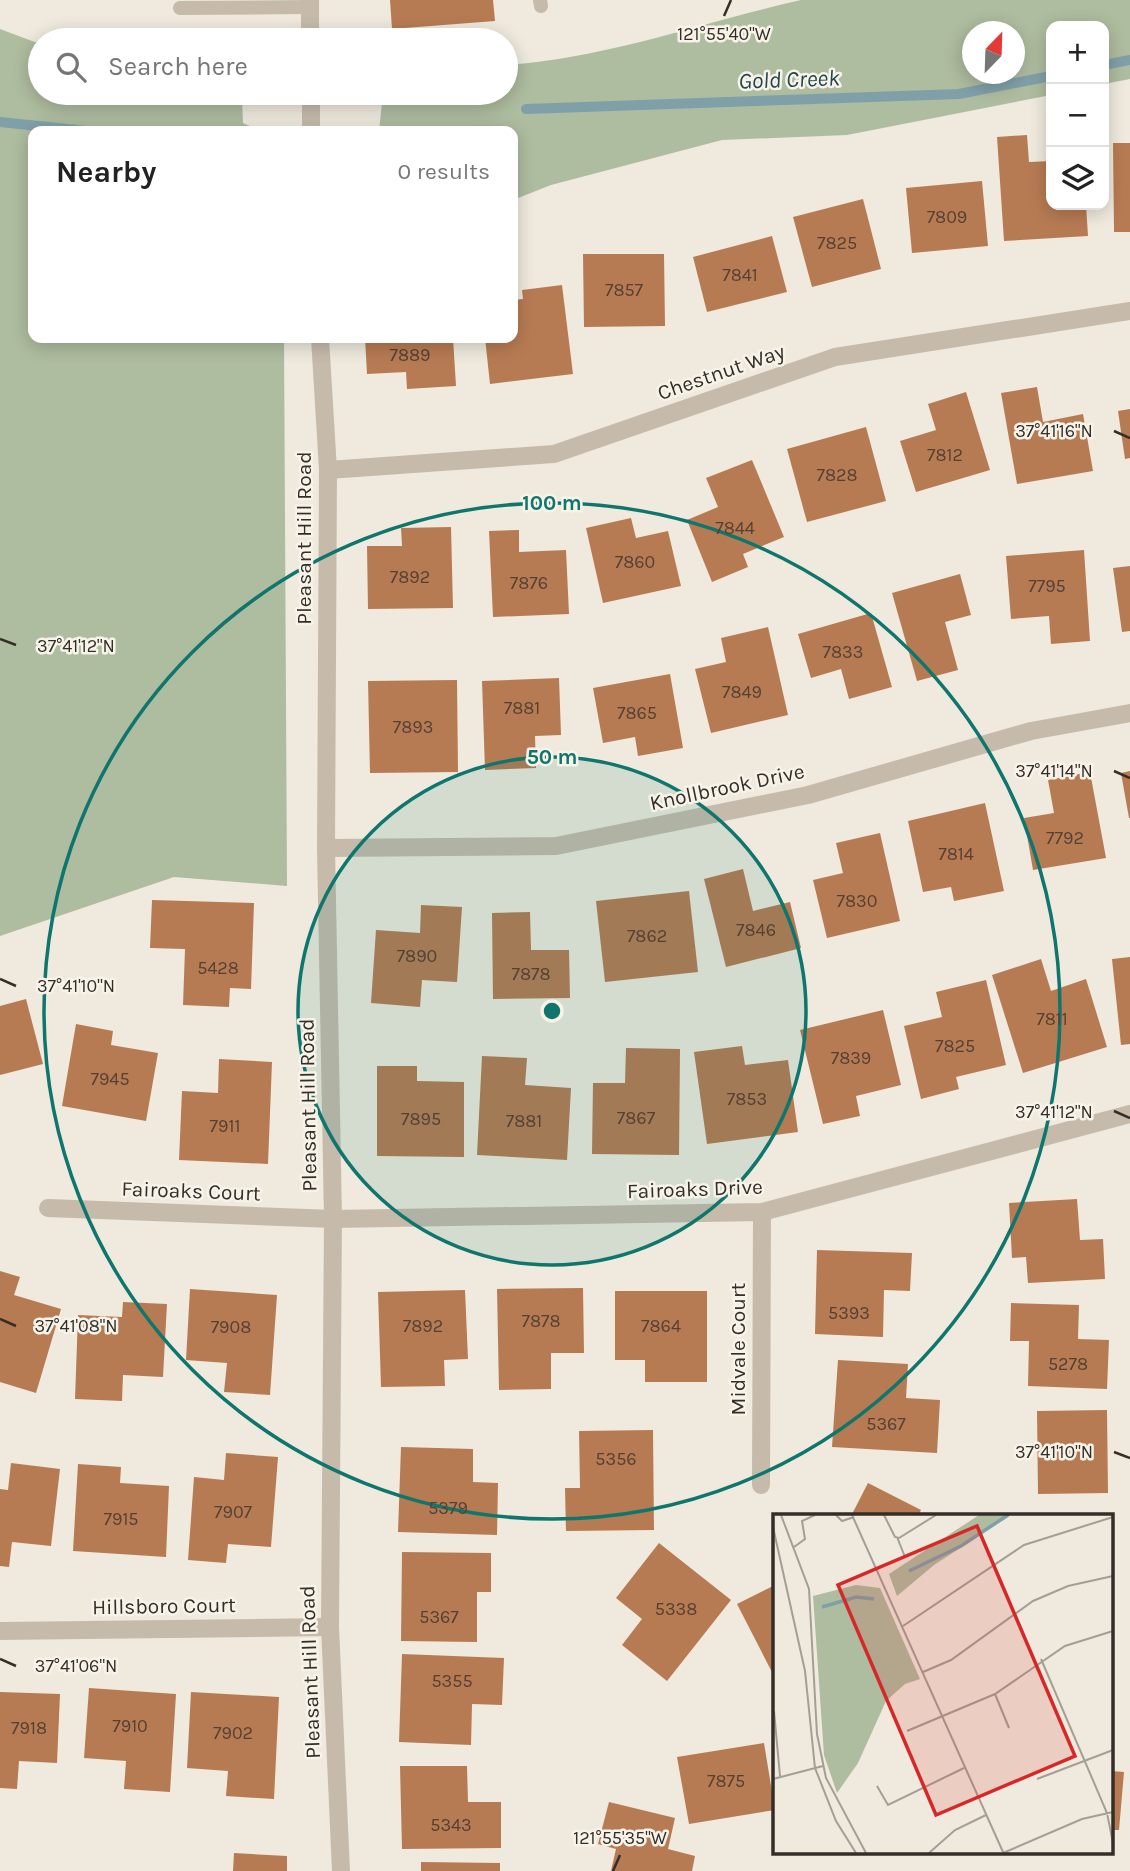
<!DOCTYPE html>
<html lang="en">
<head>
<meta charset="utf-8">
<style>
  body { margin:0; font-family:Karla,sans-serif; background:#f6f6f6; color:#222 }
  .controls { position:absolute; right:21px; top:21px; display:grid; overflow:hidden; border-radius:14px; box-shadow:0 4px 18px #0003 }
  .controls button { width:63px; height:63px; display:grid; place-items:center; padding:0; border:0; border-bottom:2px solid #e0e0e0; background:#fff; color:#222; font:35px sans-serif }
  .compass { position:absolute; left:962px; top:21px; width:63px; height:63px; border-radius:50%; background:#fff; box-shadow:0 4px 18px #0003; rotate:23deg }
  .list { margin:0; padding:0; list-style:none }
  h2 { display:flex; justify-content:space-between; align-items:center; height:91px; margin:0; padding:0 28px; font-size:30px }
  h2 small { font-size:23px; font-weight:400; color:#767676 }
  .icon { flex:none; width:38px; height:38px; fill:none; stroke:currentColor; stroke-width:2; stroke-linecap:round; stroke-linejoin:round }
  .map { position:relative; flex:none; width:1130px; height:1871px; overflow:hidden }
  .search { position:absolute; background:#fff; box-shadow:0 4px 18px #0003; left:28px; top:28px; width:490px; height:77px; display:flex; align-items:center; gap:18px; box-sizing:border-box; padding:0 24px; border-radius:38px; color:#767676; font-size:26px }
  .panel { position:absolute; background:#fff; box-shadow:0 4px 18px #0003; left:28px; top:126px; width:490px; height:217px; border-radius:14px }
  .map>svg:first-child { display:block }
  .green { fill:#aebc9f; fill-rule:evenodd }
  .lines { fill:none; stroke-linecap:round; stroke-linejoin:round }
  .stream { stroke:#80a0a9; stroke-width:10 }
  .building { fill:#b77b53 }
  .service { stroke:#c6bbab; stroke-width:14 }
  .minor { stroke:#c6bbab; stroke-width:18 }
  .ticks { fill:none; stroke:#342e29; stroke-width:2.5 }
  .ring { fill:none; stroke:#0f766e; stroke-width:3.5 }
  .labels { text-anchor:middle; stroke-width:5; stroke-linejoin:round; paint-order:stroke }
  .number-label { font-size:18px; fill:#554134 }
  .street-label { font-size:21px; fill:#342e29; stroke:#f7f3e9 }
  .water-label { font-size:23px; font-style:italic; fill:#234751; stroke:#f7f3e9 }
  .inset-river { fill:none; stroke:#80a0a9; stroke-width:3.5 }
  .inset-road { fill:none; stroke:#a49f95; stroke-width:2 }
  .view { fill:#d62828; fill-opacity:0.15; stroke:#d62828; stroke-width:3.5 }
  .inset-edge { fill:none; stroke:#342e29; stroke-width:3.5 }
  .ticks-label { font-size:18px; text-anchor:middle; fill:#342e29; stroke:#f7f3e9; stroke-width:5; stroke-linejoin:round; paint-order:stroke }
  .centre { fill:#0f766e; stroke:#f7f3e9; stroke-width:3.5 }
  .ring-label { font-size:21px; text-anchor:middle; font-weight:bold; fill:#0f766e; stroke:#f7f3e9; stroke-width:5; stroke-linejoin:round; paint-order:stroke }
</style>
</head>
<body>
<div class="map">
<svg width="1130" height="1871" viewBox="0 0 1130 1871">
  <rect width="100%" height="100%" fill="#efeadd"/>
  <g class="green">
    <path d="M801,0H1130V79L1104,84V26H1051V95L847,135L722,140L551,185L513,200V131H379L383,93H506V65C607,58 703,22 801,0ZM972,32H1014V74H972Z"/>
    <polygon points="0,29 40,44 40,93 227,93 242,99 243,123 261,131 33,131 33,338 284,338 287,886 174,877 0,936"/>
  </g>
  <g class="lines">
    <g class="stream">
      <polyline points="1104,65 1130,60"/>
      <polyline points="526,109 959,94 1051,76"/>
      <polyline points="0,122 87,131"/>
    </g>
  </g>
  <g class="building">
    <polygon points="390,0 493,0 495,21 392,29"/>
    <polygon points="1027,135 1029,162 1051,161 1051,205 1086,205 1088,236 1004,241 997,137"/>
    <polygon points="1113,143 1130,143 1130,232 1114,232"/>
    <polygon points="982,181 988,246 912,253 906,188"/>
    <polygon points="863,199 881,269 812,287 793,217"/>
    <polygon points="772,236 787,292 707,312 693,257"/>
    <polygon points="583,254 664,254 665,326 584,327"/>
    <polygon points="562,285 573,374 490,384 485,338 513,338 513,300 523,299 522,290"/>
    <polygon points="365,338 453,338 456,386 407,389 406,372 367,374"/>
    <polygon points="1037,387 1043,422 1083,414 1093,471 1017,484 1001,393"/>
    <polygon points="966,392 990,470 916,492 900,441 936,430 928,404"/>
    <polygon points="1130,409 1130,458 1125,459 1118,411"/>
    <polygon points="866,427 886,501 807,522 787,449"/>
    <polygon points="752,460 784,537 743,554 748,567 712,582 687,520 718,507 706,478"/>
    <polygon points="631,518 636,538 668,531 681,586 603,603 586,528"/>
    <polygon points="451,527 453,608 368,609 367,546 402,546 401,528"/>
    <polygon points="519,530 519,552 566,550 569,614 493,617 489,531"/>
    <polygon points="1084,550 1090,641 1051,644 1049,616 1011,619 1006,556"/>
    <polygon points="1130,566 1130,631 1122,632 1113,568"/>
    <polygon points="960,574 971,615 945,622 958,670 917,681 892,593"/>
    <polygon points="871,613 892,687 849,699 841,669 811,678 798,634"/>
    <polygon points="768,627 788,715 711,733 695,669 726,662 721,638"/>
    <polygon points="670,674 683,748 638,756 635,737 603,743 593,688"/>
    <polygon points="559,678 561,735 535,736 536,768 485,770 482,681"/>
    <polygon points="457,680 458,772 370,773 368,681"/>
    <polygon points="1130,771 1130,818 1129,818 1121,773"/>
    <polygon points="1090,772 1106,858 1033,870 1024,818 1054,813 1048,780"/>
    <polygon points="985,803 1004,891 954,901 951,887 923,892 908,821"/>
    <polygon points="880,833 900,921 827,938 813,880 843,873 836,843"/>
    <polygon points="743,869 753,911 790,902 801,948 726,967 704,879"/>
    <polygon points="689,891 698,972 605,982 596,901"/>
    <polygon points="152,900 254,903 251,989 230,988 229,1007 183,1005 185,949 150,948"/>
    <polygon points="421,905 462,907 457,982 422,980 420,1007 371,1003 376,930 420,933"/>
    <polygon points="530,912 531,950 569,950 570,998 493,999 492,913"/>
    <polygon points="1130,957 1130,1044 1121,1045 1112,959"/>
    <polygon points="1041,959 1051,991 1086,979 1107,1047 1023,1073 992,975"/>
    <polygon points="986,980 1006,1065 956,1077 959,1089 921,1099 904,1026 942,1017 936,992"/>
    <polygon points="26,999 43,1064 0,1075 0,1006"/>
    <polygon points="883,1010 901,1085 856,1096 860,1116 823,1124 800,1030"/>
    <polygon points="76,1024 113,1031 111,1045 158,1053 146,1121 62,1106"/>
    <polygon points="742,1046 745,1065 788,1060 798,1132 707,1144 694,1052"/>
    <polygon points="626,1048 680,1049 679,1155 592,1154 593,1083 625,1083"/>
    <polygon points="482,1056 527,1058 525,1085 571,1088 567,1160 477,1155"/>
    <polygon points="219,1059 272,1062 268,1164 179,1160 182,1091 218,1093"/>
    <polygon points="377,1066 417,1066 417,1081 464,1082 464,1157 377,1156"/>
    <polygon points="1077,1199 1080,1240 1103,1239 1105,1279 1028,1283 1026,1257 1012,1258 1009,1203"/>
    <polygon points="817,1250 912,1253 910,1291 884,1290 883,1337 815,1334"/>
    <polygon points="0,1271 20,1277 14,1295 61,1309 36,1393 0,1382"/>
    <polygon points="583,1288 584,1353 551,1353 551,1389 499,1390 497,1289"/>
    <polygon points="190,1289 277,1295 270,1395 224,1392 227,1363 186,1360"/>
    <polygon points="465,1290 468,1359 444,1360 445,1386 381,1387 378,1292"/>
    <polygon points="615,1291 707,1291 707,1382 645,1382 645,1360 615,1360"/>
    <polygon points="123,1302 167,1304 163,1377 123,1375 122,1401 75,1399 78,1315 122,1317"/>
    <polygon points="1011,1303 1079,1305 1078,1339 1109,1340 1107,1389 1028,1386 1029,1341 1010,1341"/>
    <polygon points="838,1360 908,1364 906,1398 940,1400 937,1453 832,1447"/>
    <polygon points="1107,1410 1108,1493 1038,1494 1037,1411"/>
    <polygon points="653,1430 654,1530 566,1531 565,1488 580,1488 579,1431"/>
    <polygon points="401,1447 473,1449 473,1482 498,1483 497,1535 398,1532"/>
    <polygon points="226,1453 278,1457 271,1547 228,1544 226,1563 188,1560 194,1477 224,1480"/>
    <polygon points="11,1463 60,1469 51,1546 12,1542 9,1567 0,1566 0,1489 8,1490"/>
    <polygon points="78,1464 121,1467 120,1483 169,1486 166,1557 73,1551"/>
    <polygon points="868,1483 921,1510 918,1516 851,1516"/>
    <polygon points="659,1543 731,1600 667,1681 622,1645 642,1619 616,1598"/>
    <polygon points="402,1552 491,1553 491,1592 477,1592 477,1642 401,1641"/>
    <polygon points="775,1585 775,1678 737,1604"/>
    <polygon points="402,1654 504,1658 502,1705 472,1704 471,1745 399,1742"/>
    <polygon points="89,1688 176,1694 170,1792 124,1789 126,1761 84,1758"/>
    <polygon points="0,1692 60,1694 57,1763 19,1761 17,1789 0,1788"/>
    <polygon points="191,1692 279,1697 274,1799 226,1796 228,1771 187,1768"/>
    <polygon points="764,1743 775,1810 689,1824 677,1757"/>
    <polygon points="400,1766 467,1766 468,1802 501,1802 501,1848 402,1849"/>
    <polygon points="1111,1771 1124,1772 1119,1830 1111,1830"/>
    <polygon points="609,1802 675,1818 668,1849 695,1856 692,1871 611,1871 616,1849 598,1844"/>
    <polygon points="234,1853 287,1856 287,1871 233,1871"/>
    <polygon points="421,1862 500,1863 500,1871 421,1871"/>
  </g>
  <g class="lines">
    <g class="service">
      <polyline points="540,0 541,6"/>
      <polyline points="180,8 310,7"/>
    </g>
    <g class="minor">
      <polyline points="310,0 310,40"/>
      <polyline points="311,93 311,131"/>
      <polyline points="320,338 328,470 326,848 333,1219 330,1627 341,1871"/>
      <polyline points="328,470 554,454 835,357 1130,311"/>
      <polyline points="326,848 556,846 808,795 1031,731 1130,713"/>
      <polyline points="48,1208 333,1219 762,1212 1130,1114"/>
      <polyline points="761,1485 762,1212"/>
      <polyline points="0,1631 330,1627"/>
    </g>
  </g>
  <path class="ticks" d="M724,16L731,0M1114,431L1130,438M0,639L16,645M1114,771L1130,778M0,979L16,986M1114,1111L1130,1118M0,1319L16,1326M1114,1452L1130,1458M0,1659L16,1666M613,1871L620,1855"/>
  <circle cx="552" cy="1011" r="254" fill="#0f766e" fill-opacity=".12"/>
  <g class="ring">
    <circle cx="552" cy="1011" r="254"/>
    <circle cx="552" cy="1011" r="508"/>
  </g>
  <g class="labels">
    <g class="number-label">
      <text x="947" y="223">7809</text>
      <text x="837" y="249">7825</text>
      <text x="740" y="281">7841</text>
      <text x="624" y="296">7857</text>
      <text x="410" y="361">7889</text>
      <text x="945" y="461">7812</text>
      <text x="837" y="481">7828</text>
      <text x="735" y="534">7844</text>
      <text x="635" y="568">7860</text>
      <text x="410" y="583">7892</text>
      <text x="529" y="589">7876</text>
      <text x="1047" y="592">7795</text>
      <text x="843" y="658">7833</text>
      <text x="742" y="698">7849</text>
      <text x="522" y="714">7881</text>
      <text x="637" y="719">7865</text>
      <text x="413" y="733">7893</text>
      <text x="1065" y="844">7792</text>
      <text x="956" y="860">7814</text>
      <text x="857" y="907">7830</text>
      <text x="756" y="936">7846</text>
      <text x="647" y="942">7862</text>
      <text x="417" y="962">7890</text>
      <text x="218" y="974">5428</text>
      <text x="531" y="980">7878</text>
      <text x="1052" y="1025">7811</text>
      <text x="955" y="1052">7825</text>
      <text x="851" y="1064">7839</text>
      <text x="110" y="1085">7945</text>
      <text x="747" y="1105">7853</text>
      <text x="636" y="1124">7867</text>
      <text x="421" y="1125">7895</text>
      <text x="524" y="1127">7881</text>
      <text x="225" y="1132">7911</text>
      <text x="849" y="1319">5393</text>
      <text x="541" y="1327">7878</text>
      <text x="423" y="1332">7892</text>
      <text x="661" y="1332">7864</text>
      <text x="231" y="1333">7908</text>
      <text x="1068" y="1370">5278</text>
      <text x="886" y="1430">5367</text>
      <text x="616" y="1465">5356</text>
      <text x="448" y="1514">5379</text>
      <text x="233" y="1518">7907</text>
      <text x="121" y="1525">7915</text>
      <text x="676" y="1615">5338</text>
      <text x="439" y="1623">5367</text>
      <text x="452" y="1687">5355</text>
      <text x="130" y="1732">7910</text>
      <text x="29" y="1734">7918</text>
      <text x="233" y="1739">7902</text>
      <text x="726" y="1787">7875</text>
      <text x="451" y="1831">5343</text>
    </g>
    <g class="street-label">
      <text transform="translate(721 372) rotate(-19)" y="7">Chestnut Way</text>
      <text transform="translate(304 538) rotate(-90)" y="7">Pleasant Hill Road</text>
      <text transform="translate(727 787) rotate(-12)" y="7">Knollbrook Drive</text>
      <text transform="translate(308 1105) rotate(-91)" y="7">Pleasant Hill Road</text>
      <text transform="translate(695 1189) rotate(-2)" y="7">Fairoaks Drive</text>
      <text transform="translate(191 1191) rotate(2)" y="7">Fairoaks Court</text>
      <text transform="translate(738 1349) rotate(-90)" y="7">Midvale Court</text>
      <text transform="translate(164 1606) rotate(-1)" y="7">Hillsboro Court</text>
      <text transform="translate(310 1672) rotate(-92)" y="7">Pleasant Hill Road</text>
    </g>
    <g class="water-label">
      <text transform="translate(789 79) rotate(-2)" y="8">Gold Creek</text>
    </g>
  </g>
  <g transform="translate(773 1514)">
    <rect width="340" height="340" fill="#efeadd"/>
    <path d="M206,1H238L161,51L124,82L116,60ZM83,71L107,74L147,165L132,170L113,187L85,249L64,279L51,241L40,82Z" fill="#aebc9f"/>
    <path class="inset-river" d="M136,57L188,32L235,1M49,93L83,83L101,85"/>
    <path class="inset-road" d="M8,1L36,75L44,220L53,264L93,339M63,1L69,7L81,3M79,1L230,338M111,1L122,23L126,24L163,1M0,13L32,157L42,254L63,307L83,339M124,23L132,43M21,33L32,25L29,7L42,1M130,112L251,31L340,3M268,145L334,299L340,329M150,158L178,146L260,87L295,72L340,62M222,180L236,214M1,197L7,262M134,217L222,180L292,132L340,117M0,265L50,252M264,265L340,236M104,272L115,291L191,254M156,339L182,316L213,301M230,339L309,305L340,298"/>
    <path class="view" d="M204,12L302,242L163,301L65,71Z"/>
    <rect width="340" height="340" class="inset-edge"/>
  </g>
  <g class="ticks-label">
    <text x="724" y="40">121°55'40"W</text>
    <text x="1054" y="437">37°41'16"N</text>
    <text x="76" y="652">37°41'12"N</text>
    <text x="1054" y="777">37°41'14"N</text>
    <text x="76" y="992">37°41'10"N</text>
    <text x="1054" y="1118">37°41'12"N</text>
    <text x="76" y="1332">37°41'08"N</text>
    <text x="1054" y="1458">37°41'10"N</text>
    <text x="76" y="1672">37°41'06"N</text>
    <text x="620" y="1844">121°55'35"W</text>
  </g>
  <circle cx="552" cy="1011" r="10" class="centre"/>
  <g class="ring-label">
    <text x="552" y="510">100 m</text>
    <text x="552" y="764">50 m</text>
  </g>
</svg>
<div class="controls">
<button>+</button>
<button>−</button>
<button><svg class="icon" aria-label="layers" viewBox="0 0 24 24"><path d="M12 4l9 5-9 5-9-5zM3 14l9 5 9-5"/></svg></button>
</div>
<svg class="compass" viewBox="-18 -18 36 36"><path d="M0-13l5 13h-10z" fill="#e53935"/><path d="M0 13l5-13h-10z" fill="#767676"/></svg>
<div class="search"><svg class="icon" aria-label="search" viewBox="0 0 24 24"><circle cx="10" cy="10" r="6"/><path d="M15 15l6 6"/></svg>Search here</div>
<section class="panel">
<h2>Nearby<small>0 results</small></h2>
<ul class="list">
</ul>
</section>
</div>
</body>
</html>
